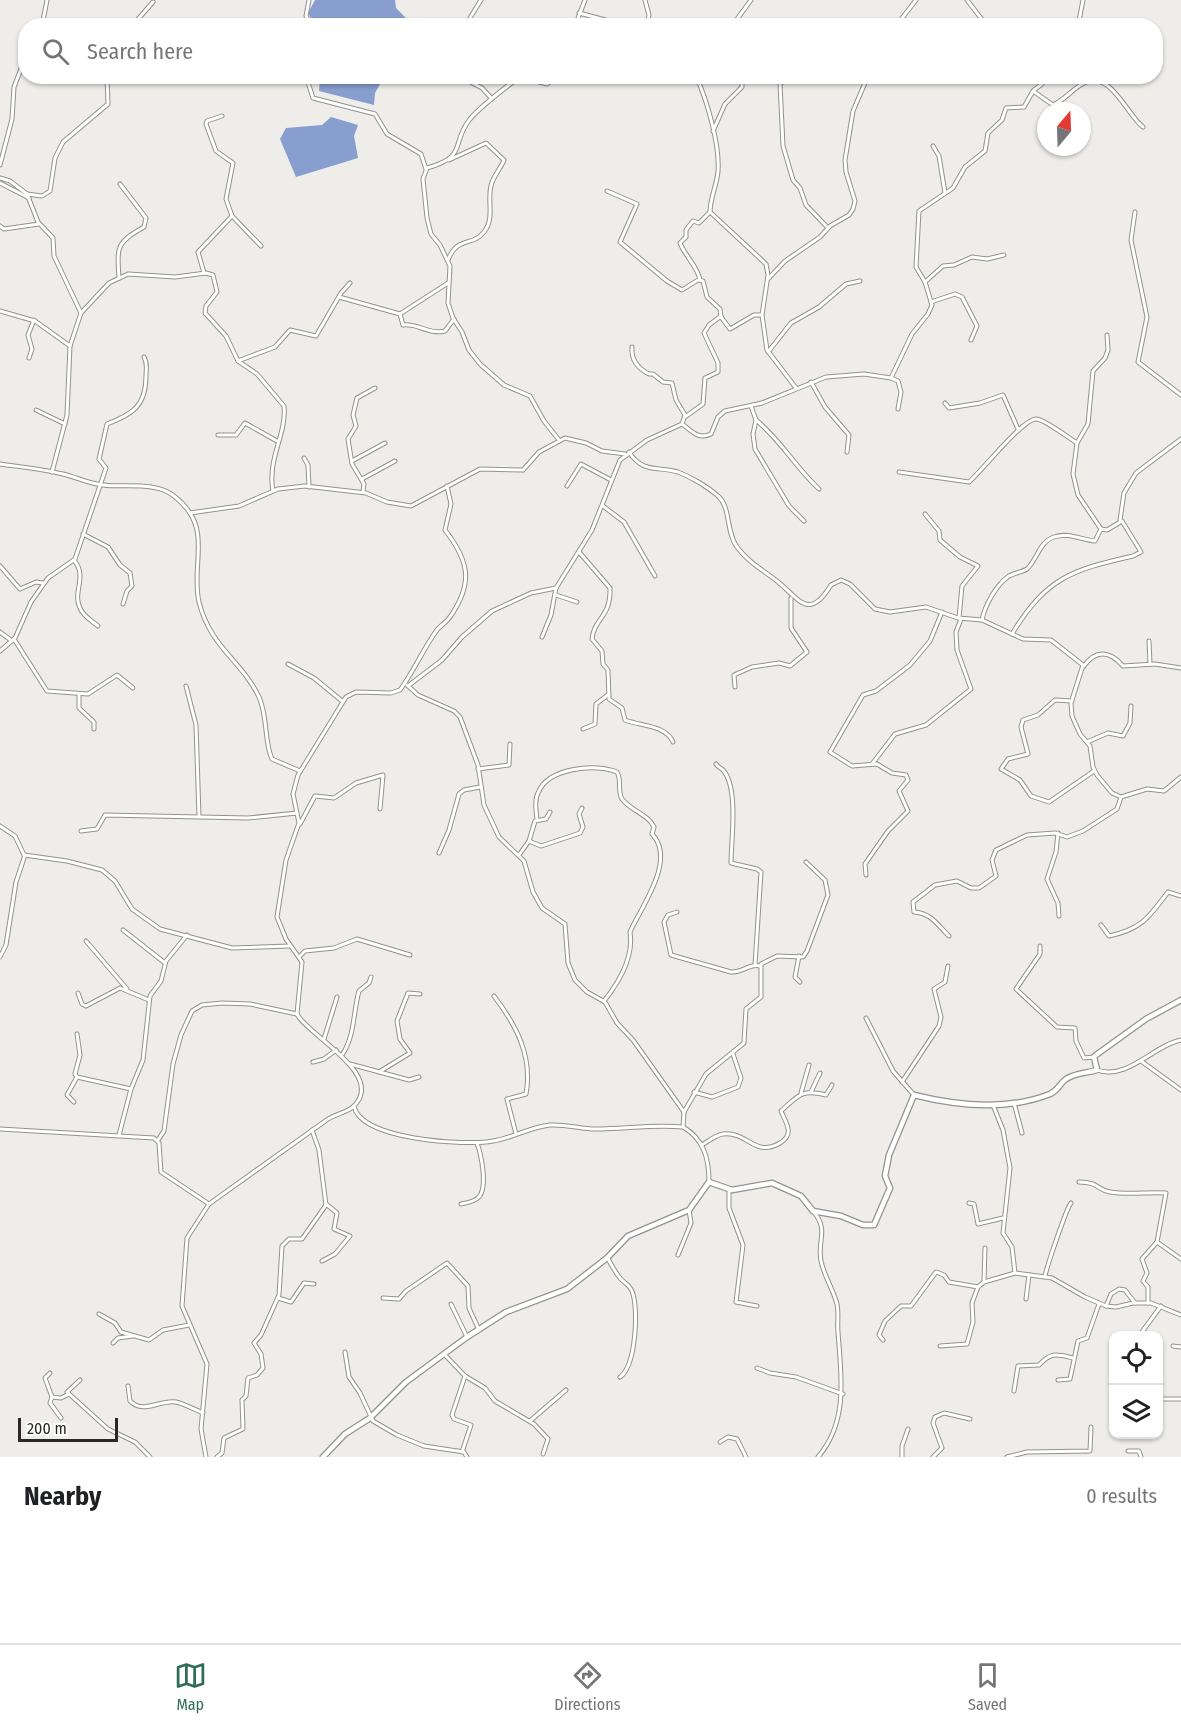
<!DOCTYPE html>
<html lang="en">
<head>
<meta charset="utf-8">
<style>
  body { margin:0; font-family:"Fira Sans Condensed",sans-serif; background:#f2f2f2; color:#202124 }
  .controls { position:absolute; right:18px; bottom:18px; display:grid; overflow:hidden; border-radius:12px; box-shadow:0 2px 4px #0004 }
  .controls button { width:54px; height:54px; display:grid; place-items:center; padding:0; border:0; border-bottom:2px solid #e0e0e0; background:#fff; color:#202124; font:30px sans-serif }
  .compass { position:absolute; left:1037px; top:102px; width:54px; height:54px; border-radius:50%; background:#fff; box-shadow:0 2px 4px #0004; rotate:19deg }
  .scale { position:absolute; left:18px; bottom:15px; width:100px; box-sizing:border-box; padding-left:6px; border:3px solid #2a2928; border-top:0; font-size:16px; line-height:21px; white-space:nowrap; color:#2a2928; -webkit-text-stroke:4px #fff; paint-order:stroke }
  .list { margin:0; padding:0; list-style:none }
  h2 { display:flex; justify-content:space-between; align-items:center; height:78px; margin:0; padding:0 24px; font-size:26px }
  h2 small { font-size:20px; font-weight:400; color:#757577 }
  .icon { flex:none; width:33px; height:33px; fill:none; stroke:currentColor; stroke-width:2; stroke-linecap:round; stroke-linejoin:round }
  .map { position:relative; flex:none; width:1181px; height:1457px; overflow:hidden }
  .search { position:absolute; background:#fff; box-shadow:0 2px 4px #0004; left:18px; right:18px; top:18px; height:66px; display:flex; align-items:center; gap:15px; box-sizing:border-box; padding:0 21px; border-radius:24px; color:#757577; font-size:22px }
  .sheet { height:186px; background:#fff }
  nav { display:flex; justify-content:space-around; align-items:center; box-sizing:border-box; height:84px; border-top:2px solid #e0e0e0; background:#fff; font-size:16px; color:#757577 }
  nav a { display:grid; justify-items:center; gap:3px }
  nav .on { color:#306d58 }
  .map>svg:first-child { display:block }
  .water { fill:#879ecf }
  .lines { fill:none; stroke-linecap:round; stroke-linejoin:round }
  .minor-casing { stroke:#93928f; stroke-width:5 }
  .tertiary-casing { stroke:#93928f; stroke-width:7 }
  .minor { stroke:#fff; stroke-width:3 }
  .tertiary { stroke:#fff; stroke-width:4.5 }
</style>
</head>
<body>
<div class="map">
<svg width="1181" height="1457" viewBox="0 0 1181 1457">
  <rect width="100%" height="100%" fill="#eeede9"/>
  <g class="water">
    <polygon points="315,0 395,0 396,8 410,22 407,26 315,25 308,13"/>
    <polygon points="320,77 320,76 384,77 375,93 374,105 319,91"/>
    <polygon points="331,117 358,125 354,136 358,158 296,177 280,139 286,128 322,125"/>
  </g>
  <g class="lines">
    <g class="minor-casing">
      <g id="minor">
        <polyline points="309,0 306,16 312,26"/>
        <polyline points="645,0 649,15 647,26"/>
        <polyline points="967,0 987,26"/>
        <polyline points="579,13 628,26"/>
        <polyline points="42,26 47,0"/>
        <polyline points="132,26 153,2"/>
        <polyline points="465,26 481,0"/>
        <polyline points="575,26 585,0"/>
        <polyline points="732,26 751,0"/>
        <polyline points="896,26 916,0"/>
        <polyline points="1078,26 1083,0"/>
        <polyline points="306,76 313,98 375,114 387,134 421,154 426,169"/>
        <polyline points="459,76 482,88 492,99"/>
        <path d="M557,76L547,84L523,78L517,79C501,91 483,104 470,119C450,144 469,156 427,168L423,179L427,218L431,234L440,245L450,266L448,303L453,318L462,332L469,350L480,364L504,385L530,396L544,421L559,440"/>
        <path d="M696,76C707,100 720,145 718,171C717,185 710,198 710,212L766,264L768,275L762,315L767,350L796,388"/>
        <polyline points="790,76 780,84 783,146 793,180 800,188 806,205 828,228"/>
        <polyline points="1034,90 1042,84 1045,76"/>
        <polyline points="713,131 725,104 742,87 742,76"/>
        <polyline points="933,146 939,156 945,193"/>
        <polyline points="0,165 12,119 14,87 26,56"/>
        <polyline points="0,178 10,181 27,194 38,222 53,238 54,256 81,313 70,346 67,415 52,472"/>
        <polyline points="0,183 29,198"/>
        <polyline points="607,191 637,204 620,242 667,281 682,290 698,280 703,281 707,297 720,309 721,317 730,329 754,315 762,315"/>
        <polyline points="27,194 42,196 50,191 55,158 63,142 108,104 107,76"/>
        <polyline points="1135,212 1131,240 1147,317 1138,362 1181,395"/>
        <polyline points="232,216 261,246"/>
        <polyline points="0,226 4,229 39,224"/>
        <path d="M448,260C457,236 472,247 484,232C495,218 487,201 491,186C492,178 501,168 504,160L486,143L449,160"/>
        <polyline points="204,273 198,252 232,216 226,199 233,163 216,151 206,124 207,121 222,116"/>
        <path d="M119,278C117,246 116,243 144,227L146,218L120,184"/>
        <polyline points="768,279 785,261 820,237 830,226 849,215 853,209 855,201 846,172 845,160 853,111 868,76"/>
        <path d="M700,280C698,267 685,256 680,243L686,237V230L693,221L699,223L710,212"/>
        <polyline points="925,282 943,266 954,265 972,257 987,259 1004,255"/>
        <polyline points="339,297 400,314 448,283"/>
        <polyline points="931,302 955,294 962,297 977,326 971,340"/>
        <polyline points="0,311 35,321 70,346"/>
        <path d="M81,313L109,283L128,274L175,277L206,273L213,275L217,292L206,306L205,313L226,336L238,361L257,374L284,406C287,434 267,458 273,491"/>
        <path d="M400,314L403,325C418,323 429,335 445,331L454,319"/>
        <path d="M632,347C631,360 637,368 649,374H653L663,382L672,383L676,400L685,415L682,424"/>
        <polyline points="768,352 791,323 819,307 846,284 860,281"/>
        <polyline points="29,358 32,349 28,335 34,320"/>
        <polyline points="238,361 275,347 290,330 316,336 341,293 350,283"/>
        <polyline points="891,378 898,381 901,392 898,409"/>
        <polyline points="811,382 825,407 849,435 847,452"/>
        <polyline points="945,403 949,408 980,403 1003,395 1018,429"/>
        <polyline points="751,406 756,420 753,434 755,449 789,506 804,521"/>
        <polyline points="36,410 65,424"/>
        <polyline points="685,417 703,404 705,378 718,372 718,363 704,333 709,325 721,316"/>
        <path d="M756,420C780,439 796,468 819,489"/>
        <polyline points="218,435 236,435 245,423 277,441"/>
        <path d="M629,452C643,474 659,466 678,472C691,477 708,487 718,496C731,507 726,533 737,547C748,562 763,570 777,581C800,600 809,621 831,585L841,580L850,584L875,609L890,612L926,607L958,618L982,620L1023,639L1051,640L1083,665L1071,703L1072,716L1080,734L1090,746L1093,767L1097,775L1112,793L1121,797L1147,789L1164,791L1181,777"/>
        <polyline points="304,458 308,465 309,487"/>
        <polyline points="352,461 385,443"/>
        <path d="M0,464C21,467 42,469 63,474C76,477 89,484 103,485C125,488 155,481 174,496C215,528 190,562 199,602C210,647 242,661 259,697C268,717 264,742 272,759L300,771"/>
        <path d="M899,472L969,482C982,471 1024,417 1037,419C1045,420 1069,438 1077,443"/>
        <polyline points="362,479 395,461"/>
        <polyline points="567,486 581,464 611,480"/>
        <polyline points="363,492 364,484 352,464 348,439 356,426 353,415 357,398 375,388"/>
        <polyline points="603,506 624,522 655,576"/>
        <polyline points="190,513 239,506 278,489 305,486 366,493 387,502 411,506 480,469 523,470 539,452 565,438 586,443 602,451 625,454"/>
        <polyline points="925,514 939,531 940,540 960,557 978,566 962,586 959,618"/>
        <polyline points="1120,520 1124,493 1136,473 1181,439"/>
        <polyline points="83,534 108,547 120,565 130,573 132,586 127,591 123,604"/>
        <path d="M579,552L610,588C611,618 594,618 592,639L602,651L603,664L608,670L609,699L622,708L625,720C640,726 666,725 673,742"/>
        <path d="M74,560C88,577 72,592 80,608C83,616 92,621 98,626"/>
        <polyline points="0,566 20,589 36,582 43,583"/>
        <polyline points="556,595 577,602"/>
        <path d="M982,620C985,605 996,585 1009,576C1015,573 1022,572 1027,569C1037,560 1039,542 1054,537C1068,532 1082,540 1095,541L1101,529"/>
        <polyline points="0,632 12,641"/>
        <path d="M1012,634C1046,578 1071,570 1133,556L1141,552L1122,521L1107,530L1101,529L1078,495L1073,474L1077,443L1088,424L1093,371L1105,358L1108,350L1107,335"/>
        <polyline points="542,637 551,615 556,588"/>
        <polyline points="14,639 47,691 88,694 117,675 133,688"/>
        <polyline points="1149,641 1150,664"/>
        <path d="M0,651L15,638L31,602L48,578L75,559L106,468L99,459L107,424C133,414 146,406 146,376C146,368 148,364 144,357"/>
        <polyline points="288,664 314,678 342,701"/>
        <path d="M1084,666C1096,649 1110,651 1123,666L1155,664L1181,668"/>
        <polyline points="407,685 418,695 454,711 460,717 478,765 484,805 499,837 524,861 533,892 542,908 565,924 568,963 575,980 587,992 605,1002 617,1023 633,1040 684,1112"/>
        <polyline points="186,686 196,725 199,816"/>
        <path d="M408,686L442,660L462,637L492,611L531,593L556,588L592,530L620,460L647,440L682,424C692,431 698,440 711,434L718,417L725,411L762,403L826,377L864,374L891,378L912,334L928,314L932,305L925,282L916,267L919,211L953,188L965,167L985,151L988,133L1002,120L1006,108L1024,107L1033,91L1053,105C1065,100 1072,89 1084,83C1110,69 1127,115 1143,127"/>
        <polyline points="735,687 734,675 752,667 779,663 790,666 807,652 791,628 791,598"/>
        <polyline points="79,694 79,708 94,722 94,729"/>
        <polyline points="1072,701 1055,700 1038,715 1023,720 1021,727 1028,754 1008,759 1001,769 1020,780 1031,796 1049,802 1094,771"/>
        <polyline points="583,729 595,724 596,704 609,694"/>
        <polyline points="1087,742 1108,733 1123,736 1130,723 1131,706"/>
        <path d="M716,764C718,767 721,768 723,770C739,788 731,841 731,863L757,869L761,872L755,965"/>
        <polyline points="872,764 895,734 926,725 971,689 957,650 956,632 961,619"/>
        <polyline points="478,769 509,765 510,744"/>
        <path d="M537,819C536,810 534,799 539,791C549,768 596,763 617,772C622,780 617,790 622,799C631,811 648,814 654,827L652,834C677,860 641,907 630,932C634,957 620,981 604,1001"/>
        <polyline points="300,824 315,796 334,798 356,783 383,775 380,809"/>
        <polyline points="0,826 15,836 24,855 67,861 102,870 115,881 132,909 160,929 232,948 290,946"/>
        <polyline points="81,831 97,829 105,815 248,818 297,813"/>
        <polyline points="1058,833 1056,852 1047,879 1058,903 1059,916"/>
        <polyline points="529,841 535,821 546,819 550,812"/>
        <polyline points="439,853 449,830 459,794 464,790 480,787"/>
        <polyline points="519,855 529,841 541,846 580,833 583,827 579,814 582,808"/>
        <polyline points="866,875 865,864 888,831 908,811 899,791 908,780 906,775 892,773 877,764 852,766 830,752 863,695 876,691 910,665 930,641 942,612"/>
        <path d="M677,912L668,915L664,922L671,955L731,972C742,973 750,963 760,966"/>
        <path d="M1101,925L1109,936C1142,929 1149,917 1168,892L1181,896"/>
        <polyline points="123,930 165,963"/>
        <path d="M949,936C938,926 932,913 914,912L913,902L935,885L957,881L971,888H979L996,876L992,860L996,850L1027,835L1055,833L1067,837L1083,831L1117,809L1121,797"/>
        <polyline points="86,941 127,989"/>
        <polyline points="1040,946 1040,954 1016,989 1057,1027 1075,1028 1076,1041 1084,1058 1094,1057"/>
        <polyline points="799,956 795,977 800,982"/>
        <polyline points="0,957 6,945 16,882 25,855"/>
        <polyline points="299,957 305,951 334,948 357,939 410,955"/>
        <polyline points="78,993 82,1004 86,1006 120,988 149,1000"/>
        <path d="M494,996C516,1025 533,1056 526,1094L507,1099L516,1134"/>
        <polyline points="866,1018 893,1071 914,1095"/>
        <polyline points="324,1039 337,997"/>
        <path d="M342,1055C355,1036 353,1012 359,991L369,983L371,977"/>
        <polyline points="1141,1061 1181,1090"/>
        <polyline points="313,1062 324,1059 336,1050"/>
        <polyline points="350,1064 409,1080 419,1077"/>
        <path d="M1097,1070C1127,1081 1154,1045 1181,1040"/>
        <polyline points="379,1072 410,1053 400,1039 397,1021 408,993 420,994"/>
        <polyline points="77,1077 131,1089"/>
        <polyline points="902,1082 939,1026 941,1017 934,989 945,982 948,966"/>
        <polyline points="694,1092 712,1097 738,1087 741,1078 733,1054"/>
        <polyline points="811,1092 820,1073"/>
        <polyline points="801,1093 809,1065"/>
        <polyline points="74,1102 67,1095 77,1077 75,1074 80,1055 77,1034"/>
        <polyline points="1014,1103 1022,1133"/>
        <polyline points="993,1105 1003,1130 1010,1168 1003,1233 1012,1247 1015,1273 1052,1278 1085,1297 1106,1306 1116,1307 1133,1303 1151,1303 1181,1315"/>
        <path d="M354,1106C360,1140 466,1146 493,1141C513,1138 530,1127 550,1125C566,1124 581,1129 596,1129C625,1129 655,1124 683,1127C704,1139 709,1159 709,1182"/>
        <polyline points="683,1127 684,1112 706,1074 744,1043 746,1009 761,997 761,964 777,956 803,957 807,951 828,895 825,880 806,862"/>
        <polyline points="0,1129 154,1138 159,1143 161,1172 209,1204"/>
        <polyline points="119,1135 131,1089 143,1060 150,996 161,981 166,961 187,935"/>
        <polyline points="158,1140 164,1131 173,1064 181,1035 192,1011 202,1005 222,1003 250,1004 297,1014"/>
        <path d="M702,1145C708,1141 716,1135 723,1134C748,1131 754,1158 780,1143C795,1134 786,1123 781,1111C799,1095 801,1089 826,1095L832,1085"/>
        <path d="M1079,1182C1099,1182 1097,1190 1110,1192C1128,1195 1147,1192 1166,1193L1157,1242L1181,1259"/>
        <polyline points="729,1189 729,1208 743,1245 736,1302 757,1306"/>
        <polyline points="969,1203 974,1204 978,1224 1003,1218"/>
        <path d="M461,1204C467,1203 475,1201 479,1197C488,1186 481,1154 477,1143"/>
        <path d="M814,1212C829,1231 817,1240 821,1261C824,1276 833,1289 837,1304C839,1314 837,1323 838,1332C841,1375 849,1421 818,1457"/>
        <polyline points="678,1255 691,1223 689,1210"/>
        <path d="M607,1257C611,1264 615,1272 620,1278C624,1283 629,1284 632,1291C639,1308 636,1366 620,1377"/>
        <polyline points="322,1261 335,1254 350,1236 334,1229 337,1213 326,1204"/>
        <path d="M1045,1276C1047,1266 1067,1207 1071,1203"/>
        <polyline points="984,1282 985,1248"/>
        <polyline points="278,1298 291,1302 304,1283 314,1284"/>
        <polyline points="383,1298 399,1299 406,1291 447,1263 468,1286 469,1308 479,1330"/>
        <polyline points="1026,1299 1029,1275"/>
        <polyline points="1148,1303 1148,1287 1143,1281 1147,1273 1142,1259 1157,1242"/>
        <polyline points="451,1304 467,1337"/>
        <polyline points="1106,1306 1111,1294 1119,1289 1125,1290 1135,1303"/>
        <polyline points="99,1314 115,1323 121,1332 149,1340 163,1330 189,1325"/>
        <polyline points="1139,1336 1161,1306"/>
        <polyline points="883,1340 879,1335 885,1321 901,1306 911,1306 936,1272 944,1275 949,1282 978,1287"/>
        <polyline points="113,1343 118,1338 133,1336"/>
        <polyline points="940,1346 967,1344 973,1322 972,1303 978,1287 984,1282 1015,1273"/>
        <polyline points="1173,1346 1181,1347"/>
        <polyline points="345,1352 349,1377 360,1393 373,1421 397,1435 424,1446 464,1452 467,1457"/>
        <polyline points="445,1355 465,1376 485,1388 495,1401 534,1424 548,1439 543,1454"/>
        <polyline points="757,1368 770,1373 796,1377 843,1394"/>
        <polyline points="50,1373 45,1378 52,1397 61,1398 69,1394"/>
        <polyline points="80,1380 67,1392 108,1429 135,1442 150,1457"/>
        <polyline points="1058,1380 1070,1379 1078,1341 1087,1338 1099,1304"/>
        <path d="M128,1386L130,1401C144,1415 160,1399 176,1402C182,1403 196,1410 203,1413"/>
        <path d="M1014,1391L1018,1366L1039,1365C1051,1352 1056,1354 1073,1358"/>
        <polyline points="52,1397 50,1403 61,1418"/>
        <polyline points="1158,1399 1181,1399"/>
        <polyline points="530,1421 566,1390"/>
        <polyline points="720,1442 728,1437 737,1439 746,1457"/>
        <polyline points="1128,1451 1139,1451 1141,1457"/>
        <polyline points="462,1452 471,1425 454,1419 452,1415 465,1376"/>
        <path d="M206,1457L201,1429L207,1364L182,1306L187,1238L209,1204L328,1119C336,1114 348,1112 354,1106C386,1074 307,1035 297,1014L302,962L286,939L277,917L286,860L299,823L293,794L298,775L346,697L356,692L391,693L400,690C414,671 423,649 437,630C441,625 446,623 450,617C473,584 470,562 445,530L451,504L447,486"/>
        <polyline points="217,1457 222,1453 224,1438 243,1429 242,1400 246,1396 248,1378 257,1375 263,1368 261,1354 254,1343 261,1335 279,1295 282,1246 289,1239 302,1239 326,1205 319,1150 312,1130"/>
        <polyline points="902,1457 902,1446 908,1429"/>
        <polyline points="933,1457 942,1448 933,1423 935,1417 944,1413 970,1419"/>
        <polyline points="1007,1457 1027,1452 1090,1451 1091,1427"/>
      </g>
    </g>
    <g class="tertiary-casing">
      <path id="tertiary" d="M323,1457L345,1434L370,1418L406,1382L467,1337L506,1312L567,1289L607,1258L628,1236L689,1210L709,1182L732,1190L772,1183L801,1196L813,1211L841,1216L863,1225H874L890,1188L885,1176L889,1155L914,1095C958,1106 1007,1111 1050,1094C1059,1090 1059,1084 1066,1079C1075,1073 1087,1073 1097,1070L1094,1057L1096,1055L1146,1019L1181,1000"/>
    </g>
    <use href="#minor" class="minor"/>
    <use href="#tertiary" class="tertiary"/>
  </g>
</svg>
<div class="controls">
<button><svg class="icon" aria-label="locate" viewBox="0 0 24 24"><circle cx="12" cy="12" r="6"/><path d="M12 2v4M12 18v4M2 12h4M18 12h4"/></svg></button>
<button><svg class="icon" aria-label="layers" viewBox="0 0 24 24"><path d="M12 4l9 5-9 5-9-5zM3 14l9 5 9-5"/></svg></button>
</div>
<svg class="compass" viewBox="-18 -18 36 36"><path d="M0-13l5 13h-10z" fill="#e53935"/><path d="M0 13l5-13h-10z" fill="#757577"/></svg>
<div class="scale">200 m</div>
<div class="search"><svg class="icon" aria-label="search" viewBox="0 0 24 24"><circle cx="10" cy="10" r="6"/><path d="M15 15l6 6"/></svg>Search here</div>
</div>
<section class="sheet">
<h2>Nearby<small>0 results</small></h2>
<ul class="list">
</ul>
</section>
<nav>
<a class="on"><svg class="icon" aria-label="map" viewBox="0 0 24 24"><path d="M3 6l6-2 6 2 6-2v14l-6 2-6-2-6 2zM9 4v14M15 6v14"/></svg>Map</a>
<a><svg class="icon" aria-label="directions" viewBox="0 0 24 24"><path d="M12 3l9 9-9 9-9-9zM9 14v-3h6M13 9l2 2-2 2"/></svg>Directions</a>
<a><svg class="icon" aria-label="saved" viewBox="0 0 24 24"><path d="M7 4h10v16l-5-4-5 4z"/></svg>Saved</a>
</nav>
</body>
</html>
